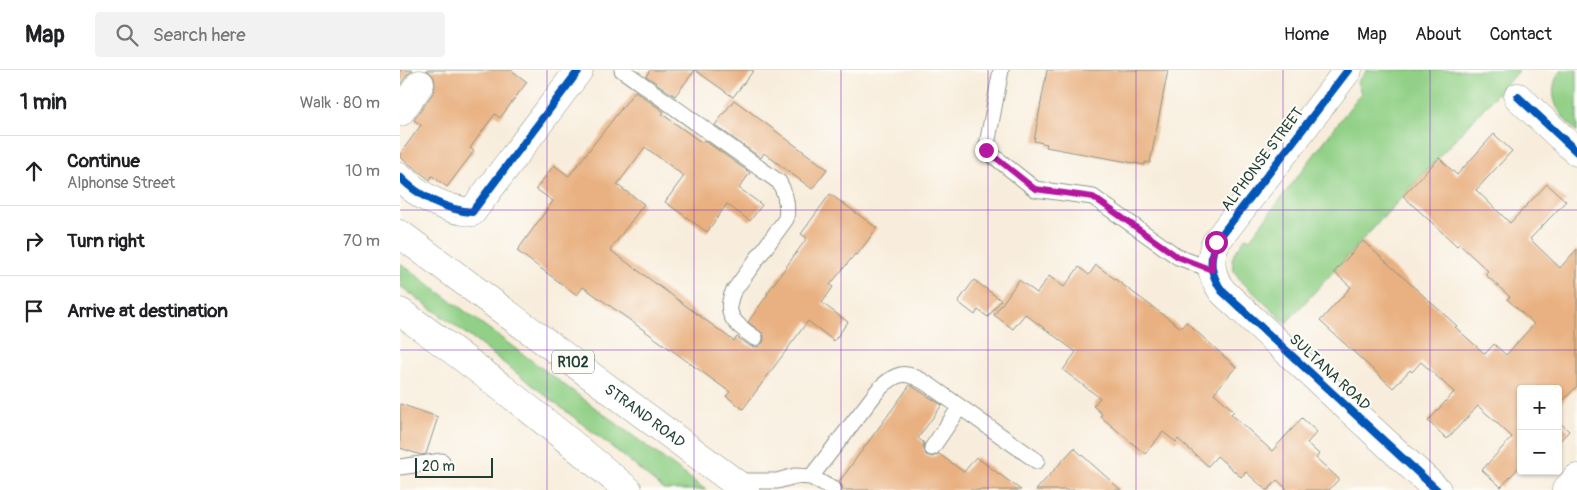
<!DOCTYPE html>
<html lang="en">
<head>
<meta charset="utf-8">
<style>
  body { margin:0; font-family:Pangolin,sans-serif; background:#f2f2f2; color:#202124 }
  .controls { position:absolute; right:15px; bottom:15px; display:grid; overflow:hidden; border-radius:5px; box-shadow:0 1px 4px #0004 }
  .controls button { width:45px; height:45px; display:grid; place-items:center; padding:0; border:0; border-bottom:1px solid #e0e0e0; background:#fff; color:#202124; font:25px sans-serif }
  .scale { position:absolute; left:15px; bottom:12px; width:78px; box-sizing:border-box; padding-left:5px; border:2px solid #1f3d34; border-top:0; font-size:14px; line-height:18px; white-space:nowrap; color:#1f3d34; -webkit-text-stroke:4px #fdfcf7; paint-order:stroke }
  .stop { position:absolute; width:15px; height:15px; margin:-11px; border:4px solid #b5179e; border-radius:50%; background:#fff }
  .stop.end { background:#b5179e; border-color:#fff; box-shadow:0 1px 5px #0008 }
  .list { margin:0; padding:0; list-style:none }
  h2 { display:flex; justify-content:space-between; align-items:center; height:65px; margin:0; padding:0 20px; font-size:21px }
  h2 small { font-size:16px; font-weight:400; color:#757577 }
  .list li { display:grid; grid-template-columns:32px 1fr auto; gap:15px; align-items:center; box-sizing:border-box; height:70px; padding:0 20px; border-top:1px solid #e0e0e0 }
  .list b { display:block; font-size:19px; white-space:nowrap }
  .list p { margin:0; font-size:16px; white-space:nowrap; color:#757577 }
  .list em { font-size:16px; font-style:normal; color:#757577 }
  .icon { flex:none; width:28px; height:28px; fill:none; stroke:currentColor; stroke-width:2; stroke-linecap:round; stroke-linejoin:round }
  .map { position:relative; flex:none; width:1177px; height:420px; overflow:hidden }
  header { display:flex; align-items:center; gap:30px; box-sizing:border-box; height:70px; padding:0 25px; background:#fff; border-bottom:1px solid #e0e0e0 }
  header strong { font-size:24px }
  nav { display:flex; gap:28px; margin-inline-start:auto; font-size:18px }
  .search { width:350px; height:45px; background:#f2f2f2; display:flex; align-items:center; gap:12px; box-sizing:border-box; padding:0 18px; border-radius:5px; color:#757577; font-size:19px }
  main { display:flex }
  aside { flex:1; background:#fff }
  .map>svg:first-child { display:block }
  .green { fill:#91d086; stroke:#58865d }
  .building { fill:#e9b181 }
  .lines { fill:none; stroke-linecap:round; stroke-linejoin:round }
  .service-casing { stroke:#8c9588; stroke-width:17 }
  .minor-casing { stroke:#8c9588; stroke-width:29 }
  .primary-casing { stroke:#8c9588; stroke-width:29 }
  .service { stroke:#fff; stroke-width:15 }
  .minor { stroke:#fff; stroke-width:28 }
  .primary { stroke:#fff; stroke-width:28 }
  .cycleway-casing { stroke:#fdfcf7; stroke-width:11 }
  .cycleway { stroke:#0057b8; stroke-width:8 }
  .route { stroke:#b5179e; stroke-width:6 }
  .grid { fill:none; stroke:#7b2cbf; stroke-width:1; stroke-opacity:0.55 }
  .labels { text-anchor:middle; stroke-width:4; stroke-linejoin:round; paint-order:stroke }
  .shield { fill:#fdfcf7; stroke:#62766e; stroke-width:1 }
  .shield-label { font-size:14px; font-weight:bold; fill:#1f3d34 }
  .street-label { font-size:15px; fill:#1f3d34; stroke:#fdfcf7 }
</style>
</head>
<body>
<header>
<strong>Map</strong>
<div class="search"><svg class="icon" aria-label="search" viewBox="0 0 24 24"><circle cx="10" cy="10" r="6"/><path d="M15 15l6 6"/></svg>Search here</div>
<nav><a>Home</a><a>Map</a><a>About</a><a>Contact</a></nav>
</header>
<main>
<aside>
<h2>1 min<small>Walk · 80 m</small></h2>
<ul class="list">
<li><svg class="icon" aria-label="ahead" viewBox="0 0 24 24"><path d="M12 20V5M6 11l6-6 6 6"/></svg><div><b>Continue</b><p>Alphonse Street</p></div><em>10 m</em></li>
<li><svg class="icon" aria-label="right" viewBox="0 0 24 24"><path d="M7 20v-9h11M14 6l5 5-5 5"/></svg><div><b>Turn right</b></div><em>70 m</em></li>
<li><svg class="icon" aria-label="arrive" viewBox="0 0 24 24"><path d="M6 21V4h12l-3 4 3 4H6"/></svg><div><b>Arrive at destination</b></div></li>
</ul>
</aside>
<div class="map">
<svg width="1177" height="420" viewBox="0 0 1177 420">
  <rect width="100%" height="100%" fill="#fdfcf7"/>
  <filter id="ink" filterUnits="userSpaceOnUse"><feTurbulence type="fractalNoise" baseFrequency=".02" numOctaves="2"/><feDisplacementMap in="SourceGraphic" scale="10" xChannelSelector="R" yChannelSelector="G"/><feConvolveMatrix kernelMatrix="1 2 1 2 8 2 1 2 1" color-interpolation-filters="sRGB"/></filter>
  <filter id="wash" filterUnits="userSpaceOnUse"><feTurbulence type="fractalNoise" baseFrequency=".0096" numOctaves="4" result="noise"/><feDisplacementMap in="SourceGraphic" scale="20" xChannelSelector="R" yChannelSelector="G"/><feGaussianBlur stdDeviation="1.12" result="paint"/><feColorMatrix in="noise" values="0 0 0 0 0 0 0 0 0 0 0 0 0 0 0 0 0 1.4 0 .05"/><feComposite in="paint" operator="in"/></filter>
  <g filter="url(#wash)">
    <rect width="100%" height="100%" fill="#f8eddc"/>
    <g class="green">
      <polygon points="967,0 1119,0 886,253 841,211 834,201 832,190 834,184 846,167 850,169 961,23 957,12"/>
      <path d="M1160,0H1177V62C1158,44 1145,26 1160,0Z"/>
      <polygon points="0,193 306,420 264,420 221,384 65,263 0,216"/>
    </g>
    <g id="blocks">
      <g class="building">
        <polygon points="0,0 13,0 7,5 0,15"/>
        <polygon points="26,0 111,0 127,12 100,48 95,44 70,78 74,81 47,117 32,106 30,110 0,87 0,84 21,55 14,50 33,23 35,16 34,7 29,2"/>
        <polygon points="250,0 354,0 333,27 295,0 275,26 246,6"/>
        <polygon points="647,0 768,0 750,93 745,92 745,95 673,82 646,77 647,74 634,71"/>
        <polygon points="235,21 264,42 262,44 302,73 304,70 350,103 339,118 362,135 350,151 327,134 307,162 265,132 284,106 245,77 217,115 244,134 210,180 334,271 337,267 350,276 355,277 359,276 363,273 364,268 363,264 348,252 368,224 367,223 407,168 401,164 430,124 477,158 457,185 455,184 430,215 433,217 422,233 448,252 434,271 408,251 343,339 326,326 330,322 199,228 183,217 177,225 117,181 153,131 136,119 154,95 169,106"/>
        <polygon points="334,30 427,99 412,119 364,83 361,88 315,55"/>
        <polygon points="1094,64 1112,81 1076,120 1110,153 1147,114 1166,131 1130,169 1160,198 1177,179 1177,316 1158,336 1158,319 1121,319 1121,395 1101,417 1082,400 1112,367 1096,352 1078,336 1047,369 1028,351 1054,322 1021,292 1012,302 1010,300 993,318 920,251 951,217 934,202 963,171 1057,256 1055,257 1085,284 1094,274 1106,285 1134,254 1107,229 1110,227 1085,204 1088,201 1059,174 1057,176 1003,126 1039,88 1057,105"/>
        <polygon points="696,195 781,258 786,252 836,297 814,323 834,341 831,344 872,381 902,348 917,362 907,373 919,384 916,388 939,409 929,420 888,420 877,410 868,420 866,420 846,402 841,407 817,386 808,396 778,369 776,372 763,362 745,384 700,346 702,344 693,336 700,328 663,300 676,282 625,244 613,259 594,245 619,210 637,223 649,206 664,217 679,197 689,205"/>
        <polygon points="574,210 601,230 588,247 578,240 575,245 558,232"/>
        <polygon points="510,315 542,335 518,368 524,373 523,378 526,385 532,387 539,384 564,402 576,387 621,420 443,420 442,416 439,412"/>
        <polygon points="0,334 38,347 26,384 21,385 0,378"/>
        <polygon points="1158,351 1169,361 1158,373"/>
        <polygon points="674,378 721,420 636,420"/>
      </g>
    </g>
  </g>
  <g filter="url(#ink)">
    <use href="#blocks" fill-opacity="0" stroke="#8c9588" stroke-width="1"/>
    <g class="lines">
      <g class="service-casing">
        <g id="service">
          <path d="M222,0L379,112C386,124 388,136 386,149L333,222C322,246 338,256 355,268"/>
          <polyline points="601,0 586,80 635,119 693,127 778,187 812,200"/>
          <polyline points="532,378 560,337"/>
          <polyline points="0,397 42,391"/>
          <path d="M411,407L479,319C498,301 506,300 529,315L637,391"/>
          <polyline points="335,411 377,411 395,406 411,407 434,420"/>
        </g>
      </g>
      <g class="minor-casing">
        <g id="minor">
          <path d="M948,0L816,172C808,191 811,205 822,221L1037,420"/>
          <polyline points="1118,27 1177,82"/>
          <polyline points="0,42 20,14"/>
          <path d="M0,107C18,126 46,140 72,142L179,0"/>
          <polyline points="1166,420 1177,408"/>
        </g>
      </g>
      <g class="primary-casing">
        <g id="primary">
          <path id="s1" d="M0,164L345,420"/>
          <path d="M0,242C79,297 154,358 228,420"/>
        </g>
      </g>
      <use href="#service" class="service"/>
      <use href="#minor" class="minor"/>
      <use href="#primary" class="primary"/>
      <g class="cycleway-casing">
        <g id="cycleway">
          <path d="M948,0L816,172C808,191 811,205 822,221L1037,420"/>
          <polyline points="1118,27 1177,82"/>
          <path d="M0,107C18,126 46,140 72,142L179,0"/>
        </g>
      </g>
      <use href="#cycleway" class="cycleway"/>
    </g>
  </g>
  <g class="lines" filter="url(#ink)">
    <polyline class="route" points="586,80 635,119 693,127 778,187 812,200 812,187 816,172"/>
  </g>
  <path class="grid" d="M147,0V420M294,0V420M441,0V420M588,0V420M736,0V420M883,0V420M1030,0V420M0,140H1177M0,280H1177"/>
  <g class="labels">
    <rect class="shield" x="152" y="280.5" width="42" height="23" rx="4"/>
    <g class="shield-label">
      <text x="173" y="297">R102</text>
    </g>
    <g class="street-label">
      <text transform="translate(862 89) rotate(-53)" y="5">ALPHONSE STREET</text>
      <text transform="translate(930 302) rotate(43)" y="5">SULTANA ROAD</text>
      <text dy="5" stroke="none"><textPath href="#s1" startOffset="305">STRAND ROAD</textPath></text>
    </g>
  </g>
</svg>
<div class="controls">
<button>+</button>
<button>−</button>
</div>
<div class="scale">20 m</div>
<div class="stop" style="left:816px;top:172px"></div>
<div class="stop end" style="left:586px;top:80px"></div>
</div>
</main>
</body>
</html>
